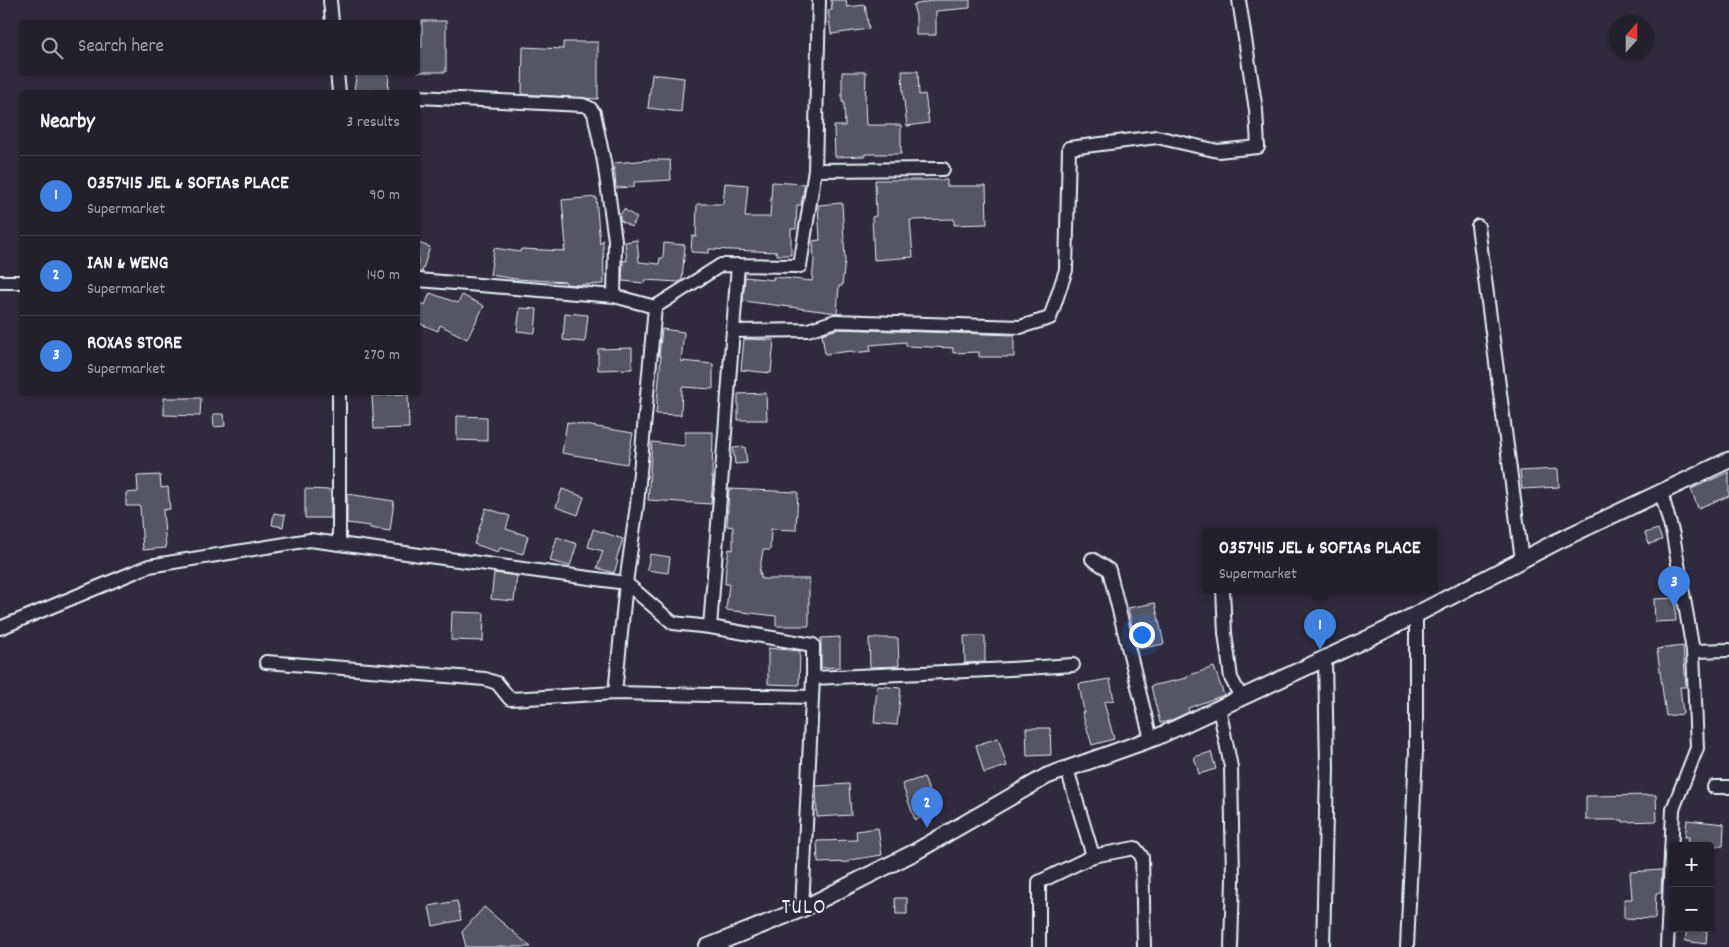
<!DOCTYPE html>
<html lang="en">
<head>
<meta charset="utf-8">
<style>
  body { margin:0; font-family:Dekko,sans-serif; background:#2f2d3a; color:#f1f3f6 }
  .controls { position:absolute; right:15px; bottom:15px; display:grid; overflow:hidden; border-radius:5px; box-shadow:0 1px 4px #0004 }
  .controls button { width:45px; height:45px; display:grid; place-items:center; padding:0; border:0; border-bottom:1px solid #403e4a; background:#23202e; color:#f1f3f6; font:25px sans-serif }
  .compass { position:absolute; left:1609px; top:15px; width:45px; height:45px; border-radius:50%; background:#23202e; box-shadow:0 1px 4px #0004; rotate:21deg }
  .you { position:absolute; left:1141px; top:634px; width:18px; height:18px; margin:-12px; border:4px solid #fff; border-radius:50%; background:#1a73e8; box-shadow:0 0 0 8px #1a73e833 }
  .badge { display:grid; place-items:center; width:32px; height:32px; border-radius:50%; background:#ffd166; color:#fff; font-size:16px; font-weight:700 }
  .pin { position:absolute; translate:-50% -41px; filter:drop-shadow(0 1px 2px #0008) }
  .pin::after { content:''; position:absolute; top:26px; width:18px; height:15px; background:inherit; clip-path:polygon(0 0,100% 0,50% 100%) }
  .popup { position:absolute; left:1202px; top:528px; width:235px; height:65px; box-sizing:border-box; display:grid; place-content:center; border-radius:5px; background:#23202e; filter:drop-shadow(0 1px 4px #0005); font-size:16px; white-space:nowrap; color:#a3a3aa }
  .popup b { font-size:19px; color:#f1f3f6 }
  .popup::after { content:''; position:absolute; left:50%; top:100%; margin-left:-10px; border:10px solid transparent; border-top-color:#23202e }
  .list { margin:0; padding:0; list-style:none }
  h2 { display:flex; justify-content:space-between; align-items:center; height:65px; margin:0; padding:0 20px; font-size:21px }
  h2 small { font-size:16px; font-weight:400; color:#a3a3aa }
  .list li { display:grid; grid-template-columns:32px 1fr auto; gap:15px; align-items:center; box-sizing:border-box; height:80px; padding:0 20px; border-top:1px solid #403e4a }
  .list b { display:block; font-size:19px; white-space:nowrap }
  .list p { margin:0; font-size:16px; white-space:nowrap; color:#a3a3aa }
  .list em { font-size:16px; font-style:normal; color:#a3a3aa }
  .icon { flex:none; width:28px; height:28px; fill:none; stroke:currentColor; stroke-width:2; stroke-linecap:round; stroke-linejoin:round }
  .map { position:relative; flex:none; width:1729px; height:947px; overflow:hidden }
  .search { position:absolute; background:#23202e; box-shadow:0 1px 4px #0004; left:20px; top:20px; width:400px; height:55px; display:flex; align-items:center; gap:12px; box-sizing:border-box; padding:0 18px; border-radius:5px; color:#a3a3aa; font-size:19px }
  .panel { position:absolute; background:#23202e; box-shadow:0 1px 4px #0004; left:20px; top:90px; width:400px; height:305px; border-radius:5px }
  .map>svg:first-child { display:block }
  .building { fill:#575565; stroke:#e8f1f8 }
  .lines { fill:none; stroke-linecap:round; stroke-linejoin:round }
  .minor-casing { stroke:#e8f1f8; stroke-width:16 }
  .tertiary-casing { stroke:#e8f1f8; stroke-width:19 }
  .minor { stroke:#2f2a3d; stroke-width:12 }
  .tertiary { stroke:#2f2a3d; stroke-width:15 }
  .labels { text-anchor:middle; stroke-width:4; stroke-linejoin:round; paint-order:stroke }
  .quarter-label { font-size:22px; letter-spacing:1px; fill:#e8f1f8; stroke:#2f2a3d }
</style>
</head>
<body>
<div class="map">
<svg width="1729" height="947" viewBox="0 0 1729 947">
  <rect width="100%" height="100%" fill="#2f2a3d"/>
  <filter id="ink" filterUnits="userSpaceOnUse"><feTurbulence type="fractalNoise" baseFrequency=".02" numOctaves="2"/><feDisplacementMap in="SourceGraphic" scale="10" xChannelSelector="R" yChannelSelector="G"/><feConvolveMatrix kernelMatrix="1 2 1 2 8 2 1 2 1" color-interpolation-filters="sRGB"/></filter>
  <g filter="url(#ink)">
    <g class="building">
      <polygon points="831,0 846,0 847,7 865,5 869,29 831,34 828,10 832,10"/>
      <polygon points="935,0 970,0 970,8 936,11 936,35 916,35 916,16 913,5"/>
      <polygon points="422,21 446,21 446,72 418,72 418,47 422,47"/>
      <polygon points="563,42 598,42 598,99 522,94 523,47 563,49"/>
      <polygon points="902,71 918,71 919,95 925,94 929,123 907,126 903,93"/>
      <polygon points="357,72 389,72 388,91 367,90 367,92 354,90"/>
      <polygon points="842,72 866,72 865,102 866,125 901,125 901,154 865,154 865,156 835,157 834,126 845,126 844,102 842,102"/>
      <polygon points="652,74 684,78 681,112 648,108"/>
      <polygon points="649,160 670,160 671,180 634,182 634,187 616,188 614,163"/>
      <polygon points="875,180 947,180 947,186 986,186 987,224 954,225 954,219 910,220 913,257 874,260 872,217 876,216"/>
      <polygon points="772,182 805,184 801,205 797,205 796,229 791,229 791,255 777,255 777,252 709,249 709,253 691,252 692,236 696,237 697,204 723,204 725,183 748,185 745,217 770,217"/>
      <polygon points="596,197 600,244 603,240 604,284 578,285 566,284 566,282 516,279 490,275 494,248 520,252 521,249 565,251 564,246 566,246 562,200"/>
      <polygon points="842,203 845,260 842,286 839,286 837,313 743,301 745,277 773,280 773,277 812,281 814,260 813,241 820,240 818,205"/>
      <polygon points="624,209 637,218 631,227 620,220 620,215"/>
      <polygon points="637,240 639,262 659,264 660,258 663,258 664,243 685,245 682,280 678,282 645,280 645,283 622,281 623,260 627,261 625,242"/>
      <polygon points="418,243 430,247 422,272 418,272"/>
      <polygon points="430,293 458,303 462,295 484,306 467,339 440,325 438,331 418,323 418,302 425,305"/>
      <polygon points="520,308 537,309 535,333 517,331"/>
      <polygon points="565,313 588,315 585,342 563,340"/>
      <polygon points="662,329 684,332 681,361 713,364 713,389 682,387 681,415 656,414 661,356 659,356"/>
      <polygon points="838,329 1014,335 1014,357 979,357 979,352 953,353 953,348 906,346 906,342 870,345 871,351 853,353 852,351 825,354 822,334"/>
      <polygon points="744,339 774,340 771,373 741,370"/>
      <polygon points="632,348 632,369 598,370 598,349"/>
      <polygon points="766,393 767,420 738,420 738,394"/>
      <polygon points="408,394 409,428 374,429 372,396"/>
      <polygon points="164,398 201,398 200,416 164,415"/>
      <polygon points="213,414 224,414 225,426 214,427"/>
      <polygon points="457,416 487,417 487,441 457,440"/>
      <polygon points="567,422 633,433 627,464 562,453"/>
      <polygon points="685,432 713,432 712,477 713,477 711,504 648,500 652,442 685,446"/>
      <polygon points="745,447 747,463 735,464 733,448"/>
      <polygon points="1558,469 1559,487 1522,489 1520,471"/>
      <polygon points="1729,472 1729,496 1698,508 1691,489"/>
      <polygon points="160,475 161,488 168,487 170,509 163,510 166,548 143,550 140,506 126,506 126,493 138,492 137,476"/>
      <polygon points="305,489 331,490 331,518 305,518"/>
      <polygon points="562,489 584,497 578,515 556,507"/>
      <polygon points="729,489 798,492 796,530 771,529 770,550 763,550 759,574 761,574 761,579 809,579 809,626 776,626 776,616 726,610 729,584 725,584 726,566 729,549 733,550 733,527 727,526"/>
      <polygon points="347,494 394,501 390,531 370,528 370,526 347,523"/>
      <polygon points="486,508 510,516 506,529 528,536 523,554 500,548 498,552 474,544"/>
      <polygon points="274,513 285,515 283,527 272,525"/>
      <polygon points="593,529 623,539 616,560 618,561 614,573 597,568 603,551 588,547"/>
      <polygon points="1658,529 1662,540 1649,544 1645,533"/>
      <polygon points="557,537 577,544 570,566 550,561"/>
      <polygon points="650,554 670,557 668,573 647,570"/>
      <polygon points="494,573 517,576 514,601 491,599"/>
      <polygon points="1675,598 1676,621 1655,622 1654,599"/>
      <polygon points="1155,603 1164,644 1137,649 1128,608"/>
      <polygon points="452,612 484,613 483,641 451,640"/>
      <polygon points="964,636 985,636 985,662 965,663"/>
      <polygon points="840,637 840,667 821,668 821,638"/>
      <polygon points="869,638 898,638 899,666 870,667"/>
      <polygon points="1683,646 1686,687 1680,687 1683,714 1666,716 1657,649"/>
      <polygon points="768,648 800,651 799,685 768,684"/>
      <polygon points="1214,667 1224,695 1188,708 1189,712 1169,721 1160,723 1151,686 1187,678 1187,676"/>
      <polygon points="1110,679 1114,700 1104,702 1114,739 1092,745 1082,712 1084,712 1079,684"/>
      <polygon points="877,686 901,688 897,725 874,723"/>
      <polygon points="1026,728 1050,728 1051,755 1027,756"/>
      <polygon points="998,738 1007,766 984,773 976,745"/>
      <polygon points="1211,752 1216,769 1199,774 1194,757"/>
      <polygon points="924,777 936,812 915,820 902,784"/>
      <polygon points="849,784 851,815 817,817 816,786"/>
      <polygon points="1656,795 1657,821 1623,822 1623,820 1586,820 1586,796"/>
      <polygon points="1687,820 1724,824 1723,846 1688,846 1689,837 1685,837"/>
      <polygon points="878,828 882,855 850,860 850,862 818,863 817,841 857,840 856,831"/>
      <polygon points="1662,870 1661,893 1656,893 1655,919 1624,918 1624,899 1632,899 1630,872"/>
      <polygon points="895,898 907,898 907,914 896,914"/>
      <polygon points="457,901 461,920 433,926 429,906"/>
      <polygon points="484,907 531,947 466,947 462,932"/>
      <polygon points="1687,928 1707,931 1706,944 1685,941"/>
    </g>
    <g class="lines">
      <g class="minor-casing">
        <g id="minor">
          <polyline points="330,0 332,22"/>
          <polyline points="337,72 339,92"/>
          <polyline points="418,97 583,105 590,108 594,113 604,162 615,240 614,296"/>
          <polyline points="815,170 943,169"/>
          <polyline points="1478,226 1522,560"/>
          <polyline points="418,280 614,296 655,307"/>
          <polyline points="0,282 22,282"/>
          <polyline points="734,331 808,330 835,321 1020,327 1050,318 1066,270 1069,148 1157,137 1218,151 1258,147 1256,110 1239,0"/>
          <polyline points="1661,492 1673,535 1693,651 1697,748 1673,809 1667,947"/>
          <polyline points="339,544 339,392"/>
          <polyline points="1092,559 1109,570 1151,739"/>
          <polyline points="1223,589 1225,633 1231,678 1241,697"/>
          <polyline points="710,627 738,265"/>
          <polyline points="0,628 149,566 310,540 626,583 673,623 710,627 813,645 813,678 802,909"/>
          <polyline points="1693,651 1729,650"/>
          <polyline points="266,662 485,679 497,683 510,699 615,693 812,697"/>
          <polyline points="813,678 1010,669 1073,665"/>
          <polyline points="615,693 626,583 637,505 655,307 721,265 800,266 815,170 819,0"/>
          <polyline points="1219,708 1231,767 1233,879 1231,947"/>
          <polyline points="1067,769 1093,856"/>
          <polyline points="1714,787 1729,787"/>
          <polyline points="1039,947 1039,882 1093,856 1135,848 1142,857 1144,947"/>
          <polyline points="1323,947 1327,768 1325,658"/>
          <polyline points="1407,947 1416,751 1416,614"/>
        </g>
      </g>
      <g class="tertiary-casing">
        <polyline id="tertiary" points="707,947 802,909 915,852 1047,776 1157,737 1388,629 1558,541 1729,460"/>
      </g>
      <use href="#minor" class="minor"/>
      <use href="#tertiary" class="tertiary"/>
    </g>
  </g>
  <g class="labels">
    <g class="quarter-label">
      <text x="804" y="913">TULO</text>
    </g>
  </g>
</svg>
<div class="controls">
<button>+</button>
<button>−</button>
</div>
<svg class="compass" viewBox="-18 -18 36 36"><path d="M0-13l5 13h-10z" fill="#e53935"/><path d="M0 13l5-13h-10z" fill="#a3a3aa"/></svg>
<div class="you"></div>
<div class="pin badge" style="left:1320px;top:650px;background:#3f7fe0">1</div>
<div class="popup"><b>0357415 JEL &amp; SOFIAs PLACE</b>Supermarket</div>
<div class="pin badge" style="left:927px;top:828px;background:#3f7fe0">2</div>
<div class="pin badge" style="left:1674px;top:607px;background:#3f7fe0">3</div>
<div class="search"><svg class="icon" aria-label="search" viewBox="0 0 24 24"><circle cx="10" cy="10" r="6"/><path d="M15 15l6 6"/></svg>Search here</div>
<section class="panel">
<h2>Nearby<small>3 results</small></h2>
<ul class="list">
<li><span class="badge" style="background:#3f7fe0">1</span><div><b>0357415 JEL &amp; SOFIAs PLACE</b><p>Supermarket</p></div><em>90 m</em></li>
<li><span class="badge" style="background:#3f7fe0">2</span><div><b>IAN &amp; WENG</b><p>Supermarket</p></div><em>140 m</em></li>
<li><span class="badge" style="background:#3f7fe0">3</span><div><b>ROXAS STORE</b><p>Supermarket</p></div><em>270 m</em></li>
</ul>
</section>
</div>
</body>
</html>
